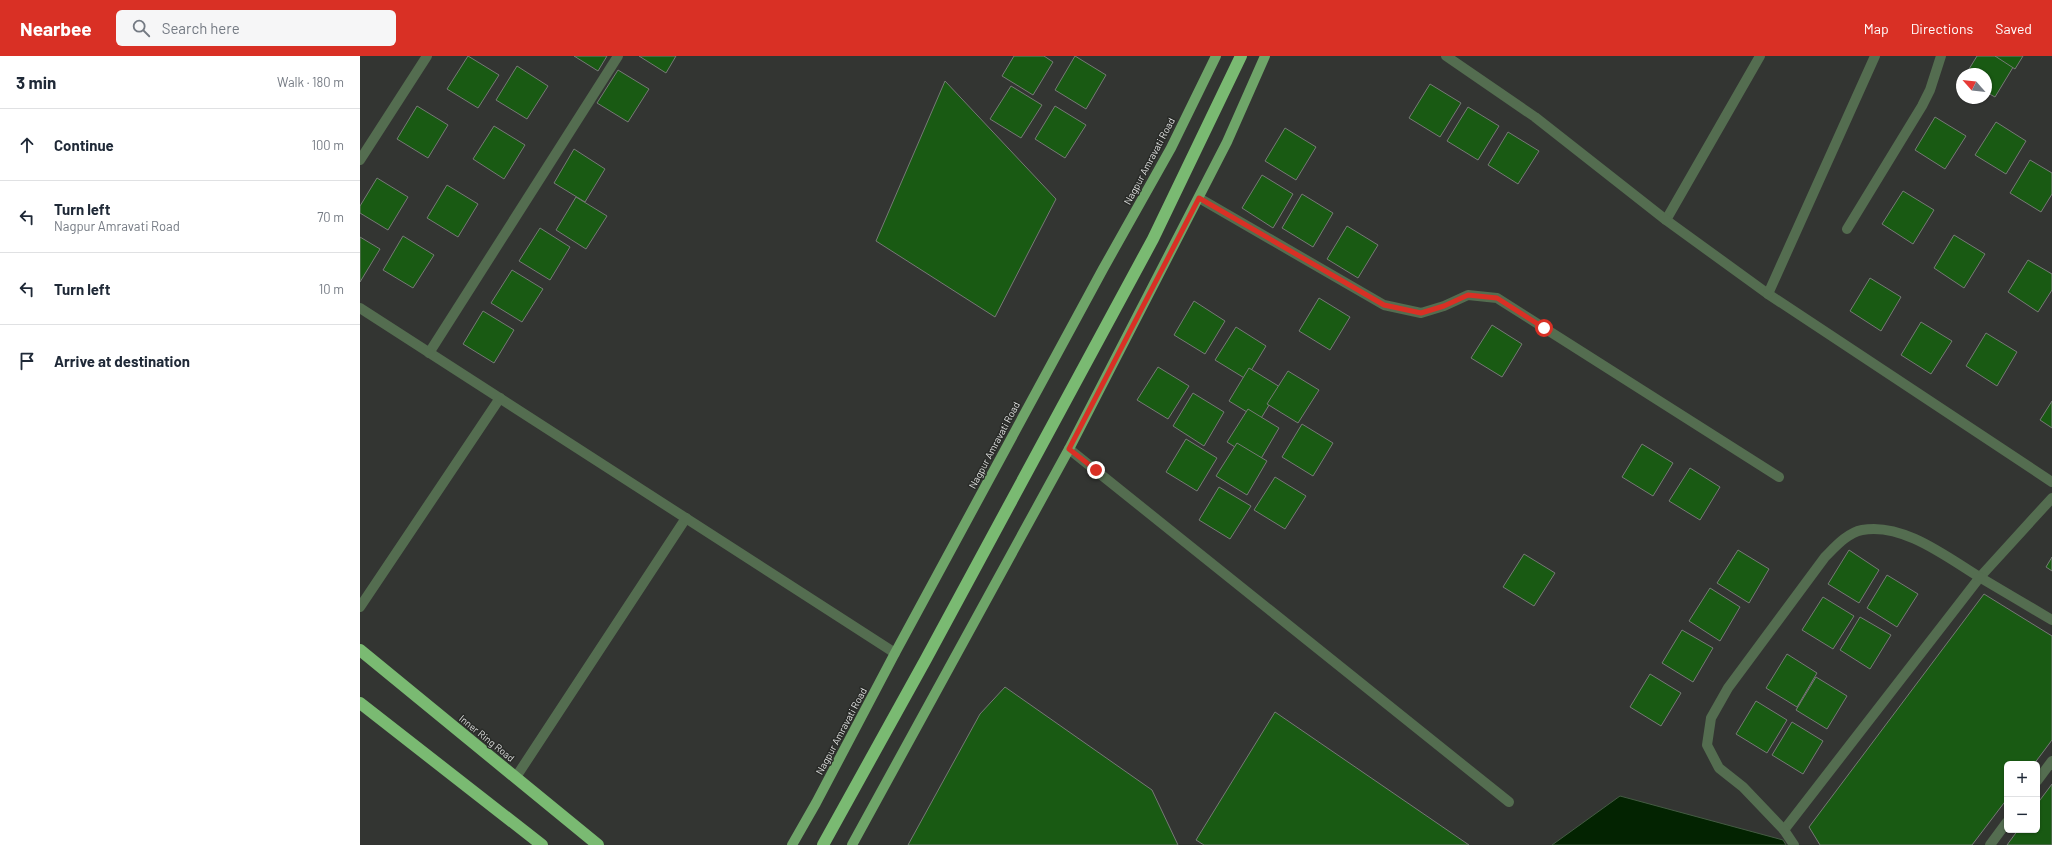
<!DOCTYPE html>
<html lang="en">
<head>
<meta charset="utf-8">
<style>
  body { margin:0; font-family:Barlow,sans-serif; background:#f6f6f7; color:#1f2937 }
  .controls { position:absolute; right:12px; bottom:12px; display:grid; overflow:hidden; border-radius:6px; box-shadow:0 1px 3px #0004 }
  .controls button { width:36px; height:36px; display:grid; place-items:center; padding:0; border:0; border-bottom:1px solid #e0e1e3; background:#fff; color:#1f2937; font:20px sans-serif }
  .compass { position:absolute; left:1596px; top:12px; width:36px; height:36px; border-radius:50%; background:#fff; box-shadow:0 1px 3px #0004; rotate:297deg }
  .stop { position:absolute; width:12px; height:12px; margin:-9px; border:3px solid #d93025; border-radius:50%; background:#fff }
  .stop.end { background:#d93025; border-color:#fff; box-shadow:0 1px 4px #0008 }
  .list { margin:0; padding:0; list-style:none }
  h2 { display:flex; justify-content:space-between; align-items:center; height:52px; margin:0; padding:0 16px; font-size:17px }
  h2 small { font-size:13px; font-weight:400; color:#747a83 }
  .list li { display:grid; grid-template-columns:26px 1fr auto; gap:12px; align-items:center; box-sizing:border-box; height:72px; padding:0 16px; border-top:1px solid #e0e1e3 }
  .list b { display:block; font-size:15px; white-space:nowrap }
  .list p { margin:0; font-size:13px; white-space:nowrap; color:#747a83 }
  .list em { font-size:13px; font-style:normal; color:#747a83 }
  .icon { flex:none; width:22px; height:22px; fill:none; stroke:currentColor; stroke-width:2; stroke-linecap:round; stroke-linejoin:round }
  .map { position:relative; flex:none; width:1692px; height:789px; overflow:hidden }
  header { display:flex; align-items:center; gap:24px; box-sizing:border-box; height:56px; padding:0 20px; background:#d93025; color:#fff }
  header strong { font-size:19px }
  nav { display:flex; gap:22px; margin-inline-start:auto; font-size:14px }
  .search { width:280px; height:36px; background:#f6f6f7; display:flex; align-items:center; gap:10px; box-sizing:border-box; padding:0 14px; border-radius:6px; color:#747a83; font-size:15px }
  main { display:flex }
  aside { flex:1; background:#fff }
  .map>svg:first-child { display:block }
  .water { fill:#032301; stroke:#445b43 }
  .building { fill:#195a13; stroke:#767976 }
  .lines { fill:none; stroke-linecap:round; stroke-linejoin:round }
  .lane { stroke:#546d50; stroke-width:10 }
  .street { stroke:#546d50; stroke-width:10 }
  .primary { stroke:#6fa569; stroke-width:10 }
  .highway { stroke:#7aba72; stroke-width:12 }
  .route { stroke:#d93025; stroke-width:5 }
  .labels { text-anchor:middle; stroke-width:3; stroke-linejoin:round; paint-order:stroke }
  .street-label { font-size:10px; fill:#dddedd; stroke:#292b28 }
</style>
</head>
<body>
<header>
<strong>Nearbee</strong>
<div class="search"><svg class="icon" aria-label="search" viewBox="0 0 24 24"><circle cx="10" cy="10" r="6"/><path d="M15 15l6 6"/></svg>Search here</div>
<nav><a>Map</a><a>Directions</a><a>Saved</a></nav>
</header>
<main>
<aside>
<h2>3 min<small>Walk · 180 m</small></h2>
<ul class="list">
<li><svg class="icon" aria-label="ahead" viewBox="0 0 24 24"><path d="M12 20V5M6 11l6-6 6 6"/></svg><div><b>Continue</b></div><em>100 m</em></li>
<li><svg class="icon" aria-label="left" viewBox="0 0 24 24"><path d="M17 20v-9H6M10 6l-5 5 5 5"/></svg><div><b>Turn left</b><p>Nagpur Amravati Road</p></div><em>70 m</em></li>
<li><svg class="icon" aria-label="left" viewBox="0 0 24 24"><path d="M17 20v-9H6M10 6l-5 5 5 5"/></svg><div><b>Turn left</b></div><em>10 m</em></li>
<li><svg class="icon" aria-label="arrive" viewBox="0 0 24 24"><path d="M6 21V4h12l-3 4 3 4H6"/></svg><div><b>Arrive at destination</b></div></li>
</ul>
</aside>
<div class="map">
<svg width="1692" height="789" viewBox="0 0 1692 789">
  <rect width="100%" height="100%" fill="#333532"/>
  <polygon class="water" points="1260,740 1423,784 1426,789 1192,789"/>
  <g class="building">
    <polygon points="108,0 139,19 118,52 87,33"/>
    <polygon points="214,0 247,0 238,15"/>
    <polygon points="279,0 316,0 306,17"/>
    <polygon points="654,0 684,0 693,6 673,39 642,20"/>
    <polygon points="715,0 746,19 726,53 695,34"/>
    <polygon points="1617,0 1641,0 1655,8 1635,41 1626,36 1626,18 1606,18"/>
    <polygon points="1635,0 1663,0 1655,13"/>
    <polygon points="157,10 188,30 167,63 136,44"/>
    <polygon points="258,14 289,33 268,66 237,47"/>
    <polygon points="585,25 696,143 635,261 516,185"/>
    <polygon points="1070,28 1101,47 1080,81 1049,62"/>
    <polygon points="651,30 682,49 661,82 630,63"/>
    <polygon points="57,50 88,69 68,102 37,83"/>
    <polygon points="695,50 726,69 705,102 675,83"/>
    <polygon points="1108,51 1139,70 1118,104 1087,85"/>
    <polygon points="1575,61 1606,80 1585,113 1555,94"/>
    <polygon points="1636,66 1666,85 1646,118 1615,99"/>
    <polygon points="134,70 165,89 144,123 113,103"/>
    <polygon points="925,72 956,91 936,124 905,105"/>
    <polygon points="1148,76 1179,95 1158,128 1128,109"/>
    <polygon points="214,93 245,113 225,146 194,127"/>
    <polygon points="1670,104 1692,117 1692,138 1681,156 1650,137"/>
    <polygon points="902,119 933,138 913,172 882,152"/>
    <polygon points="17,122 48,141 28,174 0,157 0,150"/>
    <polygon points="87,129 118,148 98,181 67,162"/>
    <polygon points="1543,135 1574,154 1553,188 1522,168"/>
    <polygon points="942,138 973,157 953,191 922,172"/>
    <polygon points="216,141 247,160 226,193 196,174"/>
    <polygon points="987,170 1018,189 998,222 967,203"/>
    <polygon points="180,172 210,191 190,224 159,205"/>
    <polygon points="1594,179 1625,198 1604,232 1574,212"/>
    <polygon points="43,180 74,199 53,232 23,214"/>
    <polygon points="0,181 20,193 0,226"/>
    <polygon points="1668,204 1692,218 1692,234 1678,256 1648,236"/>
    <polygon points="152,214 183,233 162,266 131,247"/>
    <polygon points="1510,222 1541,241 1521,275 1490,255"/>
    <polygon points="959,242 990,261 970,294 939,275"/>
    <polygon points="834,245 865,265 845,298 814,279"/>
    <polygon points="123,255 154,274 134,307 103,288"/>
    <polygon points="1561,266 1592,285 1571,318 1541,299"/>
    <polygon points="1132,269 1162,288 1142,321 1111,302"/>
    <polygon points="876,271 906,290 886,323 855,304"/>
    <polygon points="1626,277 1657,296 1637,330 1606,310"/>
    <polygon points="798,311 829,330 808,363 777,344"/>
    <polygon points="889,312 920,331 900,364 869,345"/>
    <polygon points="928,315 959,334 938,367 907,348"/>
    <polygon points="833,337 864,356 844,390 813,370"/>
    <polygon points="1692,345 1692,372 1680,364"/>
    <polygon points="888,353 919,372 899,406 867,386"/>
    <polygon points="942,368 973,387 953,420 922,401"/>
    <polygon points="826,383 857,402 837,435 806,416"/>
    <polygon points="877,387 907,405 887,439 856,420"/>
    <polygon points="1282,388 1313,407 1293,440 1262,421"/>
    <polygon points="1330,412 1360,431 1340,464 1309,445"/>
    <polygon points="915,421 946,440 925,473 894,454"/>
    <polygon points="859,431 891,450 870,483 839,464"/>
    <polygon points="1378,494 1409,513 1389,547 1357,527"/>
    <polygon points="1489,494 1519,514 1499,547 1468,528"/>
    <polygon points="1164,498 1195,517 1174,550 1143,531"/>
    <polygon points="1692,501 1692,515 1686,511"/>
    <polygon points="1527,519 1558,538 1537,571 1507,552"/>
    <polygon points="1350,532 1380,551 1360,585 1329,565"/>
    <polygon points="1624,538 1692,580 1692,684 1674,708 1647,708 1647,743 1612,789 1460,789 1449,771"/>
    <polygon points="1463,541 1494,560 1473,593 1442,574"/>
    <polygon points="1500,561 1531,579 1510,613 1480,594"/>
    <polygon points="1322,574 1353,592 1333,626 1302,607"/>
    <polygon points="1427,598 1457,617 1437,651 1406,632"/>
    <polygon points="1290,618 1321,637 1301,670 1270,651"/>
    <polygon points="1456,621 1487,640 1467,673 1436,654"/>
    <polygon points="645,631 792,734 818,789 548,789 620,658"/>
    <polygon points="1396,645 1427,664 1407,697 1376,678"/>
    <polygon points="915,656 1109,789 844,789 836,784"/>
    <polygon points="1432,666 1463,685 1443,718 1412,699"/>
    <polygon points="1692,728 1692,789 1647,789 1658,774 1677,774 1677,748"/>
  </g>
  <g class="lines">
    <g class="lane">
      <polyline points="839,142 1024,249 1061,257 1084,250 1108,239 1137,242 1419,421"/>
      <polyline points="1306,164 1400,0"/>
      <polyline points="69,297 258,0"/>
      <polyline points="709,393 1149,746"/>
      <polyline points="0,551 140,342"/>
      <polyline points="156,721 326,462"/>
      <polyline points="1677,725 1692,705"/>
      <polyline points="1424,774 1620,521 1692,442"/>
      <path d="M1434,789L1424,774L1383,731L1359,712L1347,689L1351,662L1368,632L1465,501C1475,491 1487,477 1502,474C1543,466 1588,502 1621,522C1645,536 1668,550 1692,564"/>
      <polyline points="1630,789 1647,766"/>
    </g>
    <g class="street">
      <polyline points="1086,0 1175,61 1306,164 1408,238 1692,426"/>
      <polyline points="0,104 67,0"/>
      <polyline points="1487,173 1562,50 1570,34 1581,0"/>
      <polyline points="1408,238 1515,0"/>
      <polyline points="0,252 535,597"/>
    </g>
    <g class="primary">
      <polyline points="432,789 456,747 535,597 743,213 811,92 856,0"/>
      <polyline points="492,789 709,393 867,86 905,0"/>
    </g>
    <g class="highway">
      <polyline points="0,594 238,789"/>
      <polyline points="0,647 182,789"/>
      <polyline points="463,789 566,603 793,183 881,0"/>
    </g>
  </g>
  <g class="lines">
    <polyline class="route" points="736,414 709,393 839,142 1024,249 1061,257 1084,250 1108,239 1137,242 1184,272"/>
  </g>
  <g class="labels">
    <g class="street-label">
      <text transform="translate(789 105) rotate(-62)" y="4">Nagpur Amravati Road</text>
      <text transform="translate(634 389) rotate(-62)" y="4">Nagpur Amravati Road</text>
      <text transform="translate(481 675) rotate(-62)" y="4">Nagpur Amravati Road</text>
      <text transform="translate(127 682) rotate(39)" y="4">Inner Ring Road</text>
    </g>
  </g>
</svg>
<div class="controls">
<button>+</button>
<button>−</button>
</div>
<svg class="compass" viewBox="-18 -18 36 36"><path d="M0-13l5 13h-10z" fill="#e53935"/><path d="M0 13l5-13h-10z" fill="#747a83"/></svg>
<div class="stop" style="left:1184px;top:272px"></div>
<div class="stop end" style="left:736px;top:414px"></div>
</div>
</main>
</body>
</html>
